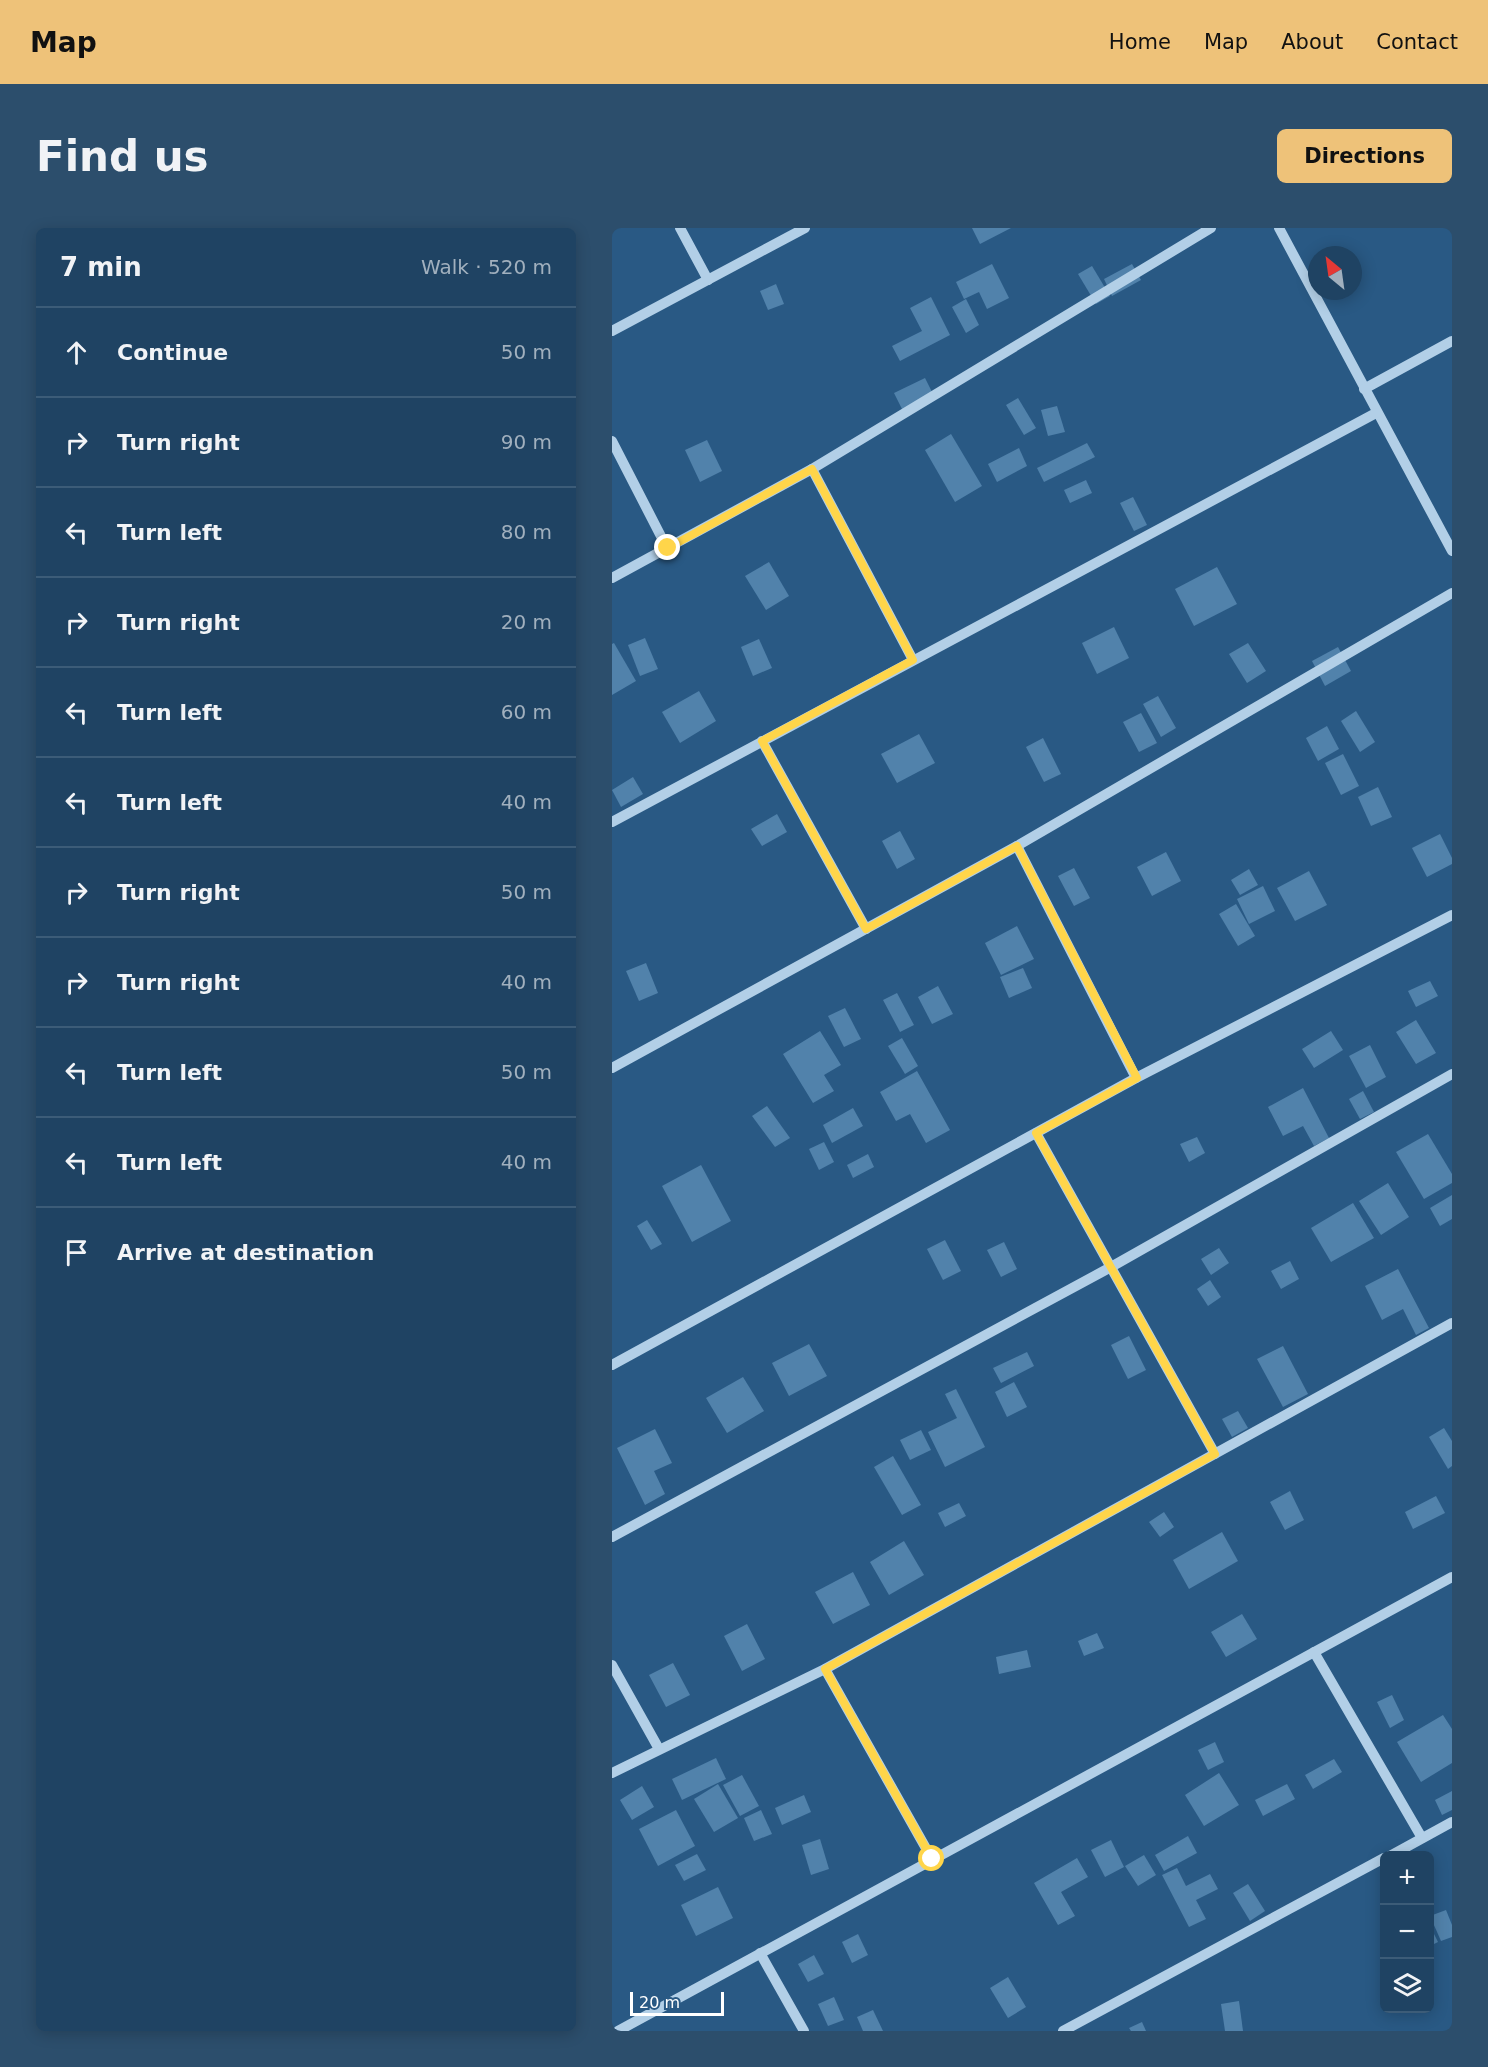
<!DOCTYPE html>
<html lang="en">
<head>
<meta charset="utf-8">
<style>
  body { margin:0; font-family:"DejaVu Sans",sans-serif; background:#2c4e6c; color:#f1f3f6 }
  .controls { position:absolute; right:18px; bottom:18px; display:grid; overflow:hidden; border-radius:9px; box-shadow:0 3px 15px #0003 }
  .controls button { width:54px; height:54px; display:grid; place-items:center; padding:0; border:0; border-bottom:2px solid #3c5c78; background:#1f4363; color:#f1f3f6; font:30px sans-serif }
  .compass { position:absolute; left:696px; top:18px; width:54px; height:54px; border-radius:50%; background:#1f4363; box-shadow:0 3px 15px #0003; rotate:331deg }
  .scale { position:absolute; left:18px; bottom:15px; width:94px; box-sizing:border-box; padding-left:6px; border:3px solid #fff; border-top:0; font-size:16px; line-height:21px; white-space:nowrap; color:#fff; -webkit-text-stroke:4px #295984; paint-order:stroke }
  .stop { position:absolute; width:18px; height:18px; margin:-14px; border:4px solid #ffd54a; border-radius:50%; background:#fff }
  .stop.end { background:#ffd54a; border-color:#fff; box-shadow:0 2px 6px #0008 }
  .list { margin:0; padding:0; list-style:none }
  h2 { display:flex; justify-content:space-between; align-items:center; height:78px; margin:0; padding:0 24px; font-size:26px }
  h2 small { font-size:20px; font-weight:400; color:#a1b0be }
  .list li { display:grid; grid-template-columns:39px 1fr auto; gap:18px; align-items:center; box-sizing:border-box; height:90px; padding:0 24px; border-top:2px solid #3c5c78 }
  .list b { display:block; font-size:22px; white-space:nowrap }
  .list em { font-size:20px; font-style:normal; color:#a1b0be }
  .icon { flex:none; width:33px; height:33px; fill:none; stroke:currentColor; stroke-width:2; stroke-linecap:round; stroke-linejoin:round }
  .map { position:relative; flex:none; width:840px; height:1803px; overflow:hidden; border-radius:9px }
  header { display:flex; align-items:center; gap:36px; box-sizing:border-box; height:84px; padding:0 30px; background:#eec279; color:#111 }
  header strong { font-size:28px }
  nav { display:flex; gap:33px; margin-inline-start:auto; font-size:21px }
  .intro { display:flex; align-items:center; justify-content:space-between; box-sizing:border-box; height:144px; padding:0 36px }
  h1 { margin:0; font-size:42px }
  .button { padding:15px 27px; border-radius:9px; background:#eec279; color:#111; font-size:21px; font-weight:700 }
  main { display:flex; gap:36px; padding:0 36px }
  aside { flex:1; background:#1f4363; border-radius:9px; box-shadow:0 3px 15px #0003 }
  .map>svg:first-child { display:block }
  .building { fill:#5182ab }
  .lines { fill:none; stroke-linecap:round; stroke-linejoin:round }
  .minor { stroke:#b2cfe7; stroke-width:10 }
  .route { stroke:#ffd54a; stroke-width:8 }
</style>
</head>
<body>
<header>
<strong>Map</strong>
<nav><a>Home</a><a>Map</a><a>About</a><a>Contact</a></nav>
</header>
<div class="intro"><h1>Find us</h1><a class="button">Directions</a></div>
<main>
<aside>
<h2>7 min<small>Walk · 520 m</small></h2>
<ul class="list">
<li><svg class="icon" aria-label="ahead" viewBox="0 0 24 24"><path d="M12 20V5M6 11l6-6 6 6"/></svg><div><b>Continue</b></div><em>50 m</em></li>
<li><svg class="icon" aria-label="right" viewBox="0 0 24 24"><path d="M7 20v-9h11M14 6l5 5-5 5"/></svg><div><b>Turn right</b></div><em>90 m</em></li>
<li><svg class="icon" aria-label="left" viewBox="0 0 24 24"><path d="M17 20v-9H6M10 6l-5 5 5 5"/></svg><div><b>Turn left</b></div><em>80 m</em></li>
<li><svg class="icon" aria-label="right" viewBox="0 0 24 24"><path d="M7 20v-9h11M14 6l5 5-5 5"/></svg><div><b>Turn right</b></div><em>20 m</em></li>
<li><svg class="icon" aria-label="left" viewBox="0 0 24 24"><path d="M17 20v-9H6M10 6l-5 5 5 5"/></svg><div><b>Turn left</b></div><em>60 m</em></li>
<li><svg class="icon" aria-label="left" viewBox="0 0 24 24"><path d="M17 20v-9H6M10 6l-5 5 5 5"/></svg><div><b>Turn left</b></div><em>40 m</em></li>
<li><svg class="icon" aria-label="right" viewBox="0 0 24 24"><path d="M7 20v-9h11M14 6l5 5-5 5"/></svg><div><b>Turn right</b></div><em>50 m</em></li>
<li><svg class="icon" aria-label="right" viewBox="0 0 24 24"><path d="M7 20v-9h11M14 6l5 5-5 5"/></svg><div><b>Turn right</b></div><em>40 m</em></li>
<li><svg class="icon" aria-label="left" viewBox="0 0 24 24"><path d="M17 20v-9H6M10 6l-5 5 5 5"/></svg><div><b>Turn left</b></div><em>50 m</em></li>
<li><svg class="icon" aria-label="left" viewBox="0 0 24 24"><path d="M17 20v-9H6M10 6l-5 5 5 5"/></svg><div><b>Turn left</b></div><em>40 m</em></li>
<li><svg class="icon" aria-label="arrive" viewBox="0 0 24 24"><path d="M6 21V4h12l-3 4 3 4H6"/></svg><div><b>Arrive at destination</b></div></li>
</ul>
</aside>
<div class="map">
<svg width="840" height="1803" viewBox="0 0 840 1803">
  <rect width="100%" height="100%" fill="#295984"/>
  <g class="building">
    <polygon points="360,0 399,0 368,16"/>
    <polygon points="380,36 397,70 375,81 367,64 352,71 344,54"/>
    <polygon points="520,36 529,52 500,68 492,51"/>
    <polygon points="480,38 498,68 484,76 466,46"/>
    <polygon points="164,56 172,76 156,82 148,63"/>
    <polygon points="319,69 338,107 288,133 280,118 310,103 298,80"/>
    <polygon points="354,71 367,97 354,105 340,79"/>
    <polygon points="313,150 322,168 291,183 282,165"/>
    <polygon points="406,170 424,200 412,207 394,177"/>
    <polygon points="445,178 453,204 436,208 429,182"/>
    <polygon points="339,206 370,258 343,274 313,222"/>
    <polygon points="95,212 110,243 88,254 73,222"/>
    <polygon points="475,215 483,229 432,254 425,240"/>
    <polygon points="407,220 415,238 385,254 376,236"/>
    <polygon points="474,252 480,265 458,275 452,262"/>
    <polygon points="521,269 535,297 522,303 508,275"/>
    <polygon points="157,334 177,368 154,382 133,348"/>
    <polygon points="605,339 625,376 582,398 563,361"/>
    <polygon points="502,399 517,430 485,446 470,415"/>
    <polygon points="33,410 46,441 28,448 16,417"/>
    <polygon points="147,411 160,440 141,448 129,419"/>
    <polygon points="2,415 24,453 0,467 0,416"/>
    <polygon points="636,415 654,443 635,455 617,426"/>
    <polygon points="726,419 739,443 713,458 700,433"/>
    <polygon points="87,463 104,493 68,515 50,484"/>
    <polygon points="546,468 564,500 549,509 531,476"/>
    <polygon points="744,483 763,514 748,524 729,493"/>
    <polygon points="529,485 545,515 527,524 511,494"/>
    <polygon points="715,498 727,521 706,533 694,510"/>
    <polygon points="307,506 323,535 285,555 269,526"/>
    <polygon points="431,510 449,546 432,554 414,519"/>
    <polygon points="731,526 747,558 729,567 713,535"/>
    <polygon points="21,549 31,566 9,579 0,562"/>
    <polygon points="766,559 780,589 759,598 746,569"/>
    <polygon points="165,586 175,604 150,618 139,601"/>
    <polygon points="288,603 303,631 285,641 270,613"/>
    <polygon points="828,606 840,630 840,636 815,649 800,620"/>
    <polygon points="554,624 569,653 540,668 525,639"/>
    <polygon points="462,640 478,670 462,678 446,648"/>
    <polygon points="637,641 646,657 628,667 619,652"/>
    <polygon points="697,643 715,677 683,693 665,660"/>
    <polygon points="651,658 663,683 637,696 625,671"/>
    <polygon points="624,676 643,708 626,718 607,686"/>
    <polygon points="405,698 422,731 389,747 373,715"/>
    <polygon points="34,735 46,765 27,773 14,743"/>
    <polygon points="411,740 420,760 397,770 388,749"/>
    <polygon points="818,753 826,768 804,779 796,763"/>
    <polygon points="326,758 341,786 320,796 306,769"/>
    <polygon points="285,765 302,797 288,804 271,772"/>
    <polygon points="233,780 249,811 232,819 216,788"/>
    <polygon points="804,792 824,825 804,836 784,804"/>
    <polygon points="208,803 229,837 212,847 222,863 201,875 171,826"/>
    <polygon points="719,803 731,822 702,840 690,821"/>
    <polygon points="290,810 306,838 293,846 276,818"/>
    <polygon points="758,817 774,849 754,860 737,828"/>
    <polygon points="305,843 338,902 314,915 298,886 284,893 268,864"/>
    <polygon points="691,860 717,910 702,918 691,898 671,908 656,879"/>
    <polygon points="751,863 762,884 748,891 737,871"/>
    <polygon points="155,878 178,910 163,919 140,888"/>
    <polygon points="241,880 251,898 220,915 211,897"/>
    <polygon points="816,906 840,946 840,955 812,971 784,924"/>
    <polygon points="585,909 593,925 577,934 568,916"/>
    <polygon points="212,914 222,934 207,942 197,921"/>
    <polygon points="256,926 262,939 241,950 235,937"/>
    <polygon points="89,937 119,993 80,1014 50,958"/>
    <polygon points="776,955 797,989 769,1007 747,973"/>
    <polygon points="840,967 840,991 828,998 818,980"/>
    <polygon points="741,975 762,1010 719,1034 699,1000"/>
    <polygon points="35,992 50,1016 39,1022 25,998"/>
    <polygon points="333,1012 349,1043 331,1052 315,1021"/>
    <polygon points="392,1014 405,1041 389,1049 375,1022"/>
    <polygon points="607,1020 617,1035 599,1047 589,1031"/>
    <polygon points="678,1033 687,1051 669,1061 659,1043"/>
    <polygon points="786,1041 817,1100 804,1107 791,1081 770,1092 753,1058"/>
    <polygon points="598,1052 609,1069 596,1078 585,1061"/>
    <polygon points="517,1108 534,1142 516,1151 499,1117"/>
    <polygon points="197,1116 215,1148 177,1168 160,1135"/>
    <polygon points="671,1118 696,1166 671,1179 645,1131"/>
    <polygon points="415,1124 422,1138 389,1155 381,1140"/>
    <polygon points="131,1149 152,1183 115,1205 94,1170"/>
    <polygon points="402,1154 415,1179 395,1189 383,1164"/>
    <polygon points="344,1161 373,1219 333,1239 316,1204 345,1190 333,1166"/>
    <polygon points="626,1183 636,1200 620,1209 610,1191"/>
    <polygon points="832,1200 840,1213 840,1238 836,1241 817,1209"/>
    <polygon points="43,1201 60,1235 42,1243 53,1266 33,1277 5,1220"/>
    <polygon points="309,1202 319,1222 298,1232 288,1212"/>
    <polygon points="281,1228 309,1277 290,1287 262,1239"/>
    <polygon points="678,1263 692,1292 673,1302 658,1274"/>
    <polygon points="824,1268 833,1285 801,1301 793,1284"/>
    <polygon points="347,1275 354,1288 333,1299 326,1285"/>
    <polygon points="552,1284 562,1299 548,1309 537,1294"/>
    <polygon points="610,1304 626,1333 577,1361 561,1332"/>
    <polygon points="292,1313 312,1347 277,1367 258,1334"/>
    <polygon points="241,1344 258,1377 221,1396 203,1364"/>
    <polygon points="630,1386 645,1411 614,1429 599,1404"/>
    <polygon points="135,1396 153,1431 130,1443 112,1408"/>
    <polygon points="485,1405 492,1420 472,1428 466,1413"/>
    <polygon points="415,1422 419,1439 387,1446 384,1429"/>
    <polygon points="61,1435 78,1467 54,1479 37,1447"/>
    <polygon points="780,1467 792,1492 778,1500 765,1474"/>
    <polygon points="831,1487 840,1501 840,1535 809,1554 785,1514"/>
    <polygon points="603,1514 612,1534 596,1542 586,1522"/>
    <polygon points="104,1530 114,1551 70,1572 60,1551"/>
    <polygon points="722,1531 730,1544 701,1561 693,1547"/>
    <polygon points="607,1545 627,1577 592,1598 573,1567"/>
    <polygon points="130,1547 147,1578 128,1588 111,1557"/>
    <polygon points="106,1556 126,1590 102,1604 82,1571"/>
    <polygon points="675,1556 683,1571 651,1588 643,1572"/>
    <polygon points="30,1558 42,1579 20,1592 8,1572"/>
    <polygon points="840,1563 840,1582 830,1587 823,1572"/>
    <polygon points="192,1567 199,1584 170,1597 163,1580"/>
    <polygon points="64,1582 83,1618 46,1638 27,1601"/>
    <polygon points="149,1582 160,1606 142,1613 132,1590"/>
    <polygon points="576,1608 585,1625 552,1643 543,1627"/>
    <polygon points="208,1611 217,1641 199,1647 190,1617"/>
    <polygon points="499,1612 512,1639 493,1649 479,1622"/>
    <polygon points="85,1626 94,1642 72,1653 63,1637"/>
    <polygon points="532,1627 544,1647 526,1658 513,1638"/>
    <polygon points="465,1630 476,1649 449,1664 463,1688 446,1697 422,1655"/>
    <polygon points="565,1640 574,1658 598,1646 606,1661 584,1672 594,1691 577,1699 550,1647"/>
    <polygon points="636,1656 653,1683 638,1693 621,1665"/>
    <polygon points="106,1659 121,1690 84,1708 69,1677"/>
    <polygon points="834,1682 840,1697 840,1709 829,1713 818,1688"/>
    <polygon points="818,1698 826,1714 818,1718"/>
    <polygon points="246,1706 256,1727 240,1735 230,1714"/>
    <polygon points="202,1727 212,1746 196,1754 186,1736"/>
    <polygon points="396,1749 414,1779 396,1790 378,1760"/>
    <polygon points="222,1769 232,1792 216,1798 206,1776"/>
    <polygon points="627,1773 631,1803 613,1803 609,1776"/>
    <polygon points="261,1782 271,1803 251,1803 245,1789"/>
    <polygon points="530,1794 534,1803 519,1803 517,1800"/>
  </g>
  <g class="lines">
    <g class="minor">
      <polyline points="68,0 96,52"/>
      <polyline points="667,0 840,323"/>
      <polyline points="0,103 193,0"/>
      <polyline points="752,161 840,113"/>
      <polyline points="0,213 55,320"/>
      <polyline points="200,241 301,432"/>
      <polyline points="0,350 200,241 599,0"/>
      <polyline points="150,513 254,701"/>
      <polyline points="0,594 764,185"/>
      <polyline points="405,618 524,850"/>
      <polyline points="0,840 405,618 840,365"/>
      <polyline points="424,905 603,1226"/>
      <polyline points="0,1137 524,850 840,687"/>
      <polyline points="0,1309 499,1039 840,846"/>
      <polyline points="702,1424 810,1610"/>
      <polyline points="0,1437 47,1521"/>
      <polyline points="213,1441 320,1631"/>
      <polyline points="0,1545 213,1441 840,1095"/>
      <polyline points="778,1628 840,1594"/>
      <polyline points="148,1725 192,1803"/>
      <polyline points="6,1803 840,1349"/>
      <polyline points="451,1803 772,1630"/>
    </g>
  </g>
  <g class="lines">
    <polyline class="route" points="56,320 200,241 301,432 150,513 254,701 405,618 525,850 424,905 603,1226 213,1441 320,1631"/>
  </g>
</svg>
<div class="controls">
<button>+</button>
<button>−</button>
<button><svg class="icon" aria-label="layers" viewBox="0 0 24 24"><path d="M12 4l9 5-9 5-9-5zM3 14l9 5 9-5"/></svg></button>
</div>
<svg class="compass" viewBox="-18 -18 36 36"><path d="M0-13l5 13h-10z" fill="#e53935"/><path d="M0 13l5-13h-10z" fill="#a1b0be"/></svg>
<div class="scale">20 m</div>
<div class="stop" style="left:320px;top:1631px"></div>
<div class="stop end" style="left:56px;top:320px"></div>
</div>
</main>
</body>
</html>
